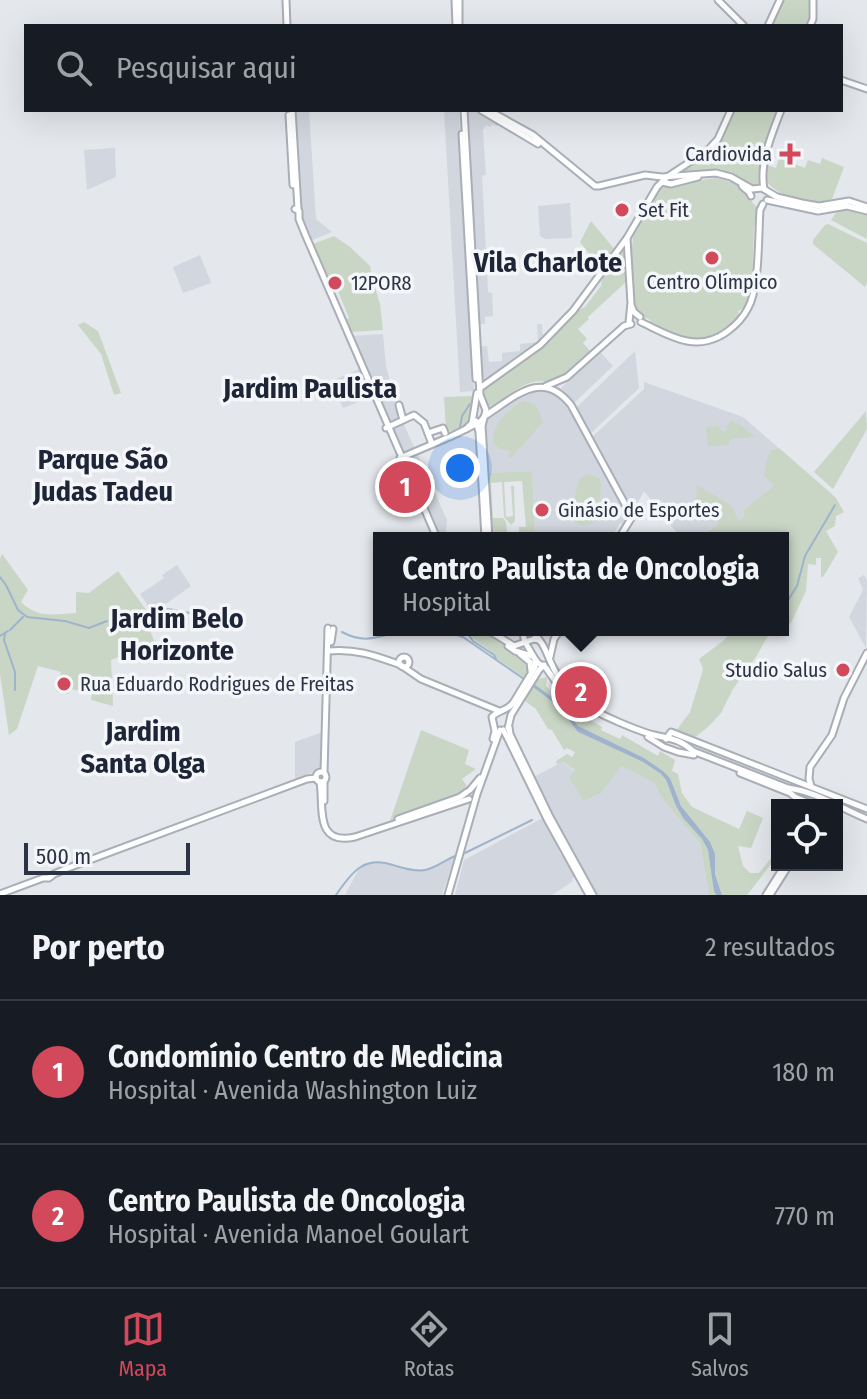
<!DOCTYPE html>
<html lang="pt">
<head>
<meta charset="utf-8">
<style>
  body { margin:0; font-family:"Fira Sans Condensed",sans-serif; background:#242831; color:#f1f3f6 }
  .controls { position:absolute; right:24px; bottom:24px; display:grid; overflow:hidden; border-radius:0px; box-shadow:0 8px 32px #0002 }
  .controls button { width:72px; height:72px; display:grid; place-items:center; padding:0; border:0; border-bottom:2px solid #363941; background:#171b24; color:#f1f3f6; font:40px sans-serif }
  .scale { position:absolute; left:24px; bottom:20px; width:166px; box-sizing:border-box; padding-left:8px; border:4px solid #2b3445; border-top:0; font-size:22px; line-height:28px; white-space:nowrap; color:#2b3445; -webkit-text-stroke:6px #f4f6f9; paint-order:stroke }
  .you { position:absolute; left:460px; top:468px; width:28px; height:28px; margin:-20px; border:6px solid #fff; border-radius:50%; background:#1a73e8; box-shadow:0 0 0 12px #1a73e833 }
  .badge { display:grid; place-items:center; width:52px; height:52px; border-radius:50%; background:#d1495b; color:#fff; font-size:26px; font-weight:700 }
  .pin { position:absolute; translate:-50% -50%; border:4px solid #fff; box-shadow:0 2px 8px #0006 }
  .popup { position:absolute; left:373px; top:532px; width:416px; height:104px; box-sizing:border-box; display:grid; place-content:center; border-radius:0px; background:#171b24; filter:drop-shadow(0 2px 6px #0005); font-size:26px; white-space:nowrap; color:#9ea1a6 }
  .popup b { font-size:30px; color:#f1f3f6 }
  .popup::after { content:''; position:absolute; left:50%; top:100%; margin-left:-16px; border:16px solid transparent; border-top-color:#171b24 }
  .list { margin:0; padding:0; list-style:none }
  h2 { display:flex; justify-content:space-between; align-items:center; height:104px; margin:0; padding:0 32px; font-size:34px }
  h2 small { font-size:26px; font-weight:400; color:#9ea1a6 }
  .list li { display:grid; grid-template-columns:52px 1fr auto; gap:24px; align-items:center; box-sizing:border-box; height:144px; padding:0 32px; border-top:2px solid #363941 }
  .list b { display:block; font-size:30px; white-space:nowrap }
  .list p { margin:0; font-size:26px; white-space:nowrap; color:#9ea1a6 }
  .list em { font-size:26px; font-style:normal; color:#9ea1a6 }
  .icon { flex:none; width:44px; height:44px; fill:none; stroke:currentColor; stroke-width:2; stroke-linecap:round; stroke-linejoin:round }
  .map { position:relative; flex:none; width:867px; height:895px; overflow:hidden }
  .search { position:absolute; background:#171b24; box-shadow:0 8px 32px #0002; left:24px; right:24px; top:24px; height:88px; display:flex; align-items:center; gap:20px; box-sizing:border-box; padding:0 28px; border-radius:0px; color:#9ea1a6; font-size:30px }
  .sheet { height:392px; background:#171b24 }
  nav { display:flex; justify-content:space-around; align-items:center; box-sizing:border-box; height:112px; border-top:2px solid #363941; background:#171b24; font-size:22px; color:#9ea1a6 }
  nav a { display:grid; justify-items:center; gap:4px }
  nav .on { color:#d1495b }
  .map>svg:first-child { display:block }
  .built { fill:#d2d6de }
  .green { fill:#c9d6c5 }
  .water { fill:#9fb4cc }
  .lines { fill:none; stroke-linecap:round; stroke-linejoin:round }
  .stream { stroke:#9fb4cc; stroke-width:2 }
  .secondary-casing { stroke:#a9aeb7; stroke-width:9 }
  .secondary { stroke:#fff; stroke-width:5 }
  .poi-dot { fill:#d1495b; stroke:#f4f6f9; stroke-width:3 }
  .labels { text-anchor:middle; stroke-width:7; stroke-linejoin:round; paint-order:stroke }
  .poi-label { font-size:20px; fill:#2b3445; stroke:#f4f6f9; text-anchor:start }
  .district-label { font-size:28px; font-weight:bold; fill:#1d2536; stroke:#f4f6f9 }
</style>
</head>
<body>
<div class="map">
<svg width="867" height="895" viewBox="0 0 867 895">
  <rect width="100%" height="100%" fill="#e4e7ec"/>
  <g class="built">
    <polygon points="293,110 309,110 316,219 332,232 310,241 300,218"/>
    <polygon points="444,110 459,110 474,391 460,392"/>
    <polygon points="466,110 479,110 498,121 498,126 492,125 490,127 486,125 483,130 486,175 482,176 488,292 492,293 493,316 485,317 485,324 478,324"/>
    <polygon points="115,148 116,177 87,190 84,150"/>
    <polygon points="570,203 572,238 546,239 540,236 538,206"/>
    <polygon points="200,255 211,283 183,293 173,267"/>
    <polygon points="537,324 542,324 543,340 489,379 481,379 479,347 487,346 489,362 502,361 502,353 520,351 520,344 538,342"/>
    <polygon points="383,334 386,367 401,418 447,520 445,538 438,538 350,336"/>
    <polygon points="599,351 613,366 574,403 561,388"/>
    <polygon points="635,351 639,388 590,434 576,408"/>
    <polygon points="359,369 371,397 343,408 332,381"/>
    <polygon points="644,382 743,417 833,495 783,538 681,538 644,491 634,510 631,510 591,438 644,389"/>
    <polygon points="544,390 560,396 568,405 607,479 628,515 623,524 620,523 611,538 548,538 535,532 532,471 487,473 484,428 487,419 522,395 530,391"/>
    <polygon points="177,565 191,586 167,603 149,607 140,594 164,578 162,575"/>
    <polygon points="864,575 867,580 866,648 849,617 863,590 858,578"/>
    <polygon points="323,732 323,768 295,779 295,742"/>
    <polygon points="612,761 654,783 665,802 700,843 709,895 596,895 551,817 533,779 534,777 562,762 594,784"/>
    <polygon points="543,818 548,827 547,829 551,836 553,836 560,849 559,851 561,855 563,854 575,876 572,879 573,881 552,895 455,895 464,860"/>
    <polygon points="455,856 442,895 345,895 361,865 365,863 383,862 398,867 424,870 438,866"/>
  </g>
  <g class="green">
    <polygon points="782,0 810,0 811,19 808,26 771,26"/>
    <path d="M733,110H779L764,156L760,186C746,187 738,176 725,172C705,167 693,173 674,175L709,152Z"/>
    <path d="M779,158L805,168L808,160L820,164L822,158L844,167L832,199C809,207 780,198 765,180L767,165L776,168Z"/>
    <path d="M716,178C726,180 739,184 746,192C752,198 750,203 758,207L756,225L754,226L752,287L744,308L738,311L739,315L726,330L718,336L702,340L684,339L650,323L651,321L647,318L645,319L636,312L632,301L630,250L633,242L632,234L661,186Z"/>
    <polygon points="848,208 867,214 867,239 831,220 838,210"/>
    <polygon points="591,221 616,251 602,270 580,242"/>
    <polygon points="828,224 867,243 867,283 865,287 813,244 813,240 825,225"/>
    <polygon points="334,236 350,247 370,266 372,278 380,304 383,330 351,332 346,320 349,318 336,286 331,287 313,244"/>
    <path d="M626,245C627,255 625,273 628,280L588,317L589,319L578,329L587,339L583,343L591,352C573,361 571,376 550,383C533,377 519,388 505,397V401L493,407L487,406L483,400L482,389L541,346L576,311L585,307L601,286L602,278Z"/>
    <polygon points="84,322 98,331 121,393 114,395 101,354 78,325"/>
    <path d="M472,396L475,399C469,417 474,423 455,432L446,430L444,397Z"/>
    <path d="M524,401C539,402 538,412 543,422L511,458L508,455L511,451C472,448 505,408 524,401Z"/>
    <polygon points="866,411 867,429 833,489 814,472"/>
    <polygon points="730,421 738,423 755,437 731,439 729,441 729,445 708,446 706,427 719,426 719,429 725,432"/>
    <polygon points="780,449 836,498 844,512 836,516 835,526 826,531 838,552 823,577 821,577 821,558 816,558 816,565 808,564 806,591 791,623 783,626 783,538 702,538 719,523 711,509 703,514 696,500 697,485 732,506 738,520 745,517 743,511 774,486 764,475 768,455 771,450"/>
    <polygon points="532,471 535,532 519,532 519,527 526,527 522,481 504,482 506,517 513,516 511,486 514,486 515,521 511,525 504,517 502,482 491,483 493,518 503,518 506,522 507,533 491,534 487,473"/>
    <path d="M589,474L600,479C602,487 599,516 593,522C590,525 585,526 581,525C566,522 574,502 576,492C578,482 579,477 589,474Z"/>
    <path d="M2,554L28,590L21,602C39,619 53,614 76,613V592L89,593L118,571L157,625L149,628L155,643L111,660L113,706L91,700L92,694L71,689L68,694L56,691L61,672L38,666L17,729L9,735L0,674V559Z"/>
    <path d="M466,630H482L526,659L530,671L525,678L497,659C490,647 474,643 466,630Z"/>
    <polygon points="733,630 760,630 768,632 769,634 756,657 733,689 721,713 709,726 694,738 676,731 690,712 702,673 703,669 699,659 723,641"/>
    <polygon points="547,677 546,686 558,699 562,697 573,704 573,710 602,727 601,730 620,739 622,735 658,756 660,751 675,760 672,771 678,774 682,793 692,807 739,829 747,811 763,818 751,848 738,846 743,866 750,873 759,873 771,858 775,859 747,895 722,895 715,873 715,854 681,806 670,778 663,771 644,758 585,732 578,726 559,702 534,684 538,679"/>
    <polygon points="533,687 558,706 578,732 643,762 661,774 666,780 676,806 683,818 702,839 708,850 716,895 709,895 700,843 665,802 654,783 621,766 601,793 584,801 569,778 575,770 563,762 557,764 556,761 567,754 572,757 570,761 575,752 567,748 564,750 552,730 548,729 536,709 525,701"/>
    <polygon points="421,730 469,750 465,764 476,769 462,779 468,788 456,797 390,821"/>
  </g>
  <polygon class="water" points="534,684 559,702 578,726 644,758 663,771 670,778 681,806 710,842 715,854 715,874 722,895 716,895 714,891 708,850 702,839 683,818 676,806 666,780 661,774 643,762 578,732 558,706 533,687"/>
  <g class="lines">
    <g class="stream">
      <polyline points="460,427 462,416 470,404"/>
      <polyline points="0,577 6,585 18,610 27,617 65,621 89,628 107,621"/>
      <polyline points="783,608 797,586 805,556 835,505"/>
      <path d="M152,609C171,606 189,617 208,612"/>
      <polyline points="110,620 125,614 144,614 149,611"/>
      <polyline points="10,630 23,617"/>
      <polyline points="465,630 473,641 494,655 496,659"/>
      <path d="M342,632C364,644 376,637 398,632C409,630 420,633 431,634C435,634 440,632 444,632C450,632 457,635 463,637L524,679"/>
      <polyline points="5,634 4,640 15,672 15,690"/>
      <polyline points="0,636 8,631"/>
      <polyline points="465,853 532,820"/>
      <path d="M336,895C351,873 364,855 393,865C403,868 415,872 425,870C436,868 445,860 455,856"/>
    </g>
    <g class="secondary-casing">
      <g id="secondary">
        <polyline points="286,0 287,26"/>
        <polyline points="455,0 456,26"/>
        <polyline points="459,0 459,23"/>
        <polyline points="718,0 744,26"/>
        <polyline points="768,26 780,0"/>
        <polyline points="810,26 813,19 813,0"/>
        <polyline points="841,80 867,89"/>
        <polyline points="292,110 298,209"/>
        <polyline points="464,110 480,395 486,410 482,426 489,538"/>
        <polyline points="481,110 538,144"/>
        <polyline points="488,110 533,135 595,186 599,186 645,175 662,177 716,173 731,177 752,189 762,188 777,197 802,203 819,206 849,201 867,207"/>
        <polyline points="289,115 293,185"/>
        <polyline points="462,134 476,379"/>
        <polyline points="662,182 671,184 698,177"/>
        <polyline points="742,186 749,192 751,196"/>
        <path d="M764,189C759,163 772,134 781,110"/>
        <polyline points="767,200 818,211 847,206 867,211"/>
        <polyline points="295,209 299,211 299,219 305,234 437,538"/>
        <polyline points="627,239 631,303 629,322 630,324"/>
        <polyline points="631,305 634,312 640,317"/>
        <path d="M641,322C656,329 671,338 687,341C701,344 716,340 728,331C736,325 743,318 748,308C760,287 758,236 760,210L763,204"/>
        <polyline points="546,386 567,377 624,326 631,324"/>
        <polyline points="480,388 540,345 573,311 627,238 657,187 667,177 708,150 718,139 731,110"/>
        <polyline points="399,405 403,420"/>
        <polyline points="476,421 479,432 485,538"/>
        <polyline points="386,428 414,415 424,423 432,444"/>
        <polyline points="466,429 472,423 477,393"/>
        <polyline points="428,433 443,428 445,433"/>
        <path d="M450,437L480,422L485,416C515,397 542,368 571,405L632,517L619,538"/>
        <polyline points="400,458 447,438"/>
        <polyline points="488,630 514,646 534,639 539,640"/>
        <polyline points="522,630 525,642 535,659 538,663 546,668 560,688 571,698"/>
        <path d="M530,630C545,643 545,651 553,667C560,682 571,696 585,705C596,713 640,732 654,735C672,739 679,739 693,751L788,788C817,792 840,808 867,819"/>
        <polyline points="331,642 333,629"/>
        <polyline points="508,646 515,651 532,656"/>
        <path d="M328,651C355,648 376,656 401,665"/>
        <polyline points="520,654 530,662 531,671"/>
        <polyline points="550,657 554,639 560,630"/>
        <circle cx="404" cy="662" r="5"/>
        <polyline points="402,666 421,679 499,711"/>
        <polyline points="509,727 510,734 550,817 593,895"/>
        <polyline points="508,728 511,715 539,670 544,665"/>
        <polyline points="503,730 506,735 547,819 589,895"/>
        <polyline points="648,737 664,747 678,752 694,755"/>
        <path d="M493,739L495,731L492,717C498,710 507,711 513,703L535,667V660"/>
        <polyline points="666,739 671,732 867,809"/>
        <circle cx="321" cy="777" r="5"/>
        <polyline points="324,773 328,628"/>
        <polyline points="740,773 790,793 795,797 814,805"/>
        <polyline points="324,781 324,801"/>
        <path d="M320,782C324,807 314,846 355,837L469,799"/>
        <polyline points="811,786 809,779 810,767 832,735 844,698 867,653"/>
        <polyline points="470,790 480,778"/>
        <polyline points="398,819 460,797 467,792"/>
        <polyline points="0,894 43,878 49,878 54,874 68,868 307,779 316,778"/>
        <polyline points="448,895 477,794 500,730"/>
        <polyline points="766,895 785,865"/>
        <polyline points="770,895 789,865"/>
      </g>
    </g>
    <use href="#secondary" class="secondary"/>
  </g>
  <g class="poi-dot">
    <path d="M786 142h8v8h8v8h-8v8h-8v-8h-8v-8h8z"/>
    <circle cx="622" cy="210" r="8"/>
    <circle cx="712" cy="258" r="8"/>
    <circle cx="335" cy="283" r="8"/>
    <circle cx="542" cy="510" r="8"/>
    <circle cx="843" cy="670" r="8"/>
    <circle cx="64" cy="684" r="8"/>
  </g>
  <g class="labels">
    <g class="poi-label">
      <text x="772" y="161" text-anchor="end">Cardiovida</text>
      <text x="638" y="217">Set Fit</text>
      <text x="712" y="289" text-anchor="middle">Centro Olímpico</text>
      <text x="351" y="290">12POR8</text>
      <text x="558" y="517">Ginásio de Esportes</text>
      <text x="827" y="677" text-anchor="end">Studio Salus</text>
      <text x="80" y="691">Rua Eduardo Rodrigues de Freitas</text>
    </g>
    <g class="district-label">
      <text x="548" y="272">Vila Charlote</text>
      <text x="310" y="398">Jardim Paulista</text>
      <text x="103" y="469">Parque São<tspan x="103" dy="32">Judas Tadeu</tspan></text>
      <text x="177" y="628">Jardim Belo<tspan x="177" dy="32">Horizonte</tspan></text>
      <text x="143" y="741">Jardim<tspan x="143" dy="32">Santa Olga</tspan></text>
    </g>
  </g>
</svg>
<div class="controls">
<button><svg class="icon" aria-label="locate" viewBox="0 0 24 24"><circle cx="12" cy="12" r="6"/><path d="M12 2v4M12 18v4M2 12h4M18 12h4"/></svg></button>
</div>
<div class="scale">500 m</div>
<div class="you"></div>
<div class="pin badge" style="left:405px;top:487px">1</div>
<div class="pin badge" style="left:581px;top:692px">2</div>
<div class="popup"><b>Centro Paulista de Oncologia</b>Hospital</div>
<div class="search"><svg class="icon" aria-label="search" viewBox="0 0 24 24"><circle cx="10" cy="10" r="6"/><path d="M15 15l6 6"/></svg>Pesquisar aqui</div>
</div>
<section class="sheet">
<h2>Por perto<small>2 resultados</small></h2>
<ul class="list">
<li><span class="badge">1</span><div><b>Condomínio Centro de Medicina</b><p>Hospital · Avenida Washington Luiz</p></div><em>180 m</em></li>
<li><span class="badge">2</span><div><b>Centro Paulista de Oncologia</b><p>Hospital · Avenida Manoel Goulart</p></div><em>770 m</em></li>
</ul>
</section>
<nav>
<a class="on"><svg class="icon" aria-label="map" viewBox="0 0 24 24"><path d="M3 6l6-2 6 2 6-2v14l-6 2-6-2-6 2zM9 4v14M15 6v14"/></svg>Mapa</a>
<a><svg class="icon" aria-label="directions" viewBox="0 0 24 24"><path d="M12 3l9 9-9 9-9-9zM9 14v-3h6M13 9l2 2-2 2"/></svg>Rotas</a>
<a><svg class="icon" aria-label="saved" viewBox="0 0 24 24"><path d="M7 4h10v16l-5-4-5 4z"/></svg>Salvos</a>
</nav>
</body>
</html>
